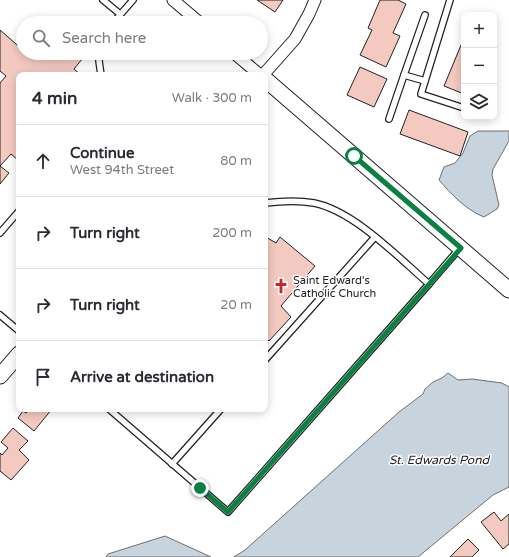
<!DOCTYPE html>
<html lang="en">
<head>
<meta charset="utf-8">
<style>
  body { margin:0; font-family:"Varela Round",sans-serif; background:#f7f7f7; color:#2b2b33 }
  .controls { position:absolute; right:12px; top:12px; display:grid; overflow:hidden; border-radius:8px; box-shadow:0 2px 10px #0003 }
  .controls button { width:36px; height:36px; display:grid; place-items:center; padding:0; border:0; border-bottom:1px solid #e1e1e2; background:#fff; color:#2b2b33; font:20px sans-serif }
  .stop { position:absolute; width:12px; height:12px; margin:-9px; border:3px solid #0b8043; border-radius:50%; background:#fff }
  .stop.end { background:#0b8043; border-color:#fff; box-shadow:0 1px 4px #0008 }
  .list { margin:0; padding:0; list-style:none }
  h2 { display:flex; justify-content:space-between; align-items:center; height:52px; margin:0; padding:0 16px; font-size:17px }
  h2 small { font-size:13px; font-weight:400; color:#7c7c81 }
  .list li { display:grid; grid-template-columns:26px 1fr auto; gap:12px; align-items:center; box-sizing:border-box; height:72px; padding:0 16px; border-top:1px solid #e1e1e2 }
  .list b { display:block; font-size:15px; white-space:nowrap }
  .list p { margin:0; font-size:13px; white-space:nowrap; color:#7c7c81 }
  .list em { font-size:13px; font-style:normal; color:#7c7c81 }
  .icon { flex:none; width:22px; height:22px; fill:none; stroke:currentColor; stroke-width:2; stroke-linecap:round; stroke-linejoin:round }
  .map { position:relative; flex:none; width:509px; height:557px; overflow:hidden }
  .search { position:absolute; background:#fff; box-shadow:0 2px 10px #0003; left:16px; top:16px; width:252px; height:44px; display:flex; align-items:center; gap:10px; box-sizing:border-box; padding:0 14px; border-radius:22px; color:#7c7c81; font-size:15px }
  .panel { position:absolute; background:#fff; box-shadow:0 2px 10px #0003; left:16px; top:72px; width:252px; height:340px; border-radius:8px }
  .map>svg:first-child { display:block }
  .water { fill:#c7d3dd; stroke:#6f6f6f }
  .building { fill:#f3c9c0; stroke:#222 }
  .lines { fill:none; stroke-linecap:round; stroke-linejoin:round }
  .lane-casing { stroke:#222; stroke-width:8 }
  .street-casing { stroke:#222; stroke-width:13 }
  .secondary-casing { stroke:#222; stroke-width:17 }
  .lane { stroke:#fff; stroke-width:5.5 }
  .street { stroke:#fff; stroke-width:11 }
  .secondary { stroke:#fff; stroke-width:15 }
  .route { stroke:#0b8043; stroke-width:5 }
  .labels { text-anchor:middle; stroke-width:3; stroke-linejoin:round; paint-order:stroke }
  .poi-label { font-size:11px; fill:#222; stroke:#fff; text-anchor:start }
  .water-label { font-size:12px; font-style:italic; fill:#222; stroke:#fff }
</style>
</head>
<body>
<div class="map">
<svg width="509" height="557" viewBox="0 0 509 557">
  <rect width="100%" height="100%" fill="#fff"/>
  <g class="water">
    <path d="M478,131H509V141L493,169L492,175L499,205L497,209L484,217C466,210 451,194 439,180L444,167L455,163L463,153L470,136Z"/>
    <polygon points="448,373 458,380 472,379 502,383 509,387 509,487 493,495 418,557 234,557 245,550 399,412 423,394 425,389 433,382 442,378"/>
    <polygon points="165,536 211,557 106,557 108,554"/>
  </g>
  <g class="building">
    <polygon points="257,0 283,0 275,12"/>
    <polygon points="380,0 398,0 406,4 393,33 400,36 386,67 360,55 372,30 368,28"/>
    <polygon points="0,30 23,50 23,53 26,53 32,58 36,53 78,53 83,58 74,69 81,75 19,75 19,161 11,154 0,166 9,173 0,184 0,83 6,76 0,71"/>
    <polygon points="464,38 464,94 444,86"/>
    <polygon points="360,67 387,79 374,107 347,95"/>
    <polygon points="409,110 468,132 460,156 400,134"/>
    <polygon points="266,237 276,243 280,237 315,266 281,306 291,317 269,341 265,337 265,238"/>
    <polygon points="30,409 52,409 34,431 18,418 23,411 26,413"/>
    <polygon points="13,428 28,441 19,450 29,460 11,480 0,471 0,453 2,455 8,448 1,442"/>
    <polygon points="494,512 501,521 509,514 509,544 503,549 481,522"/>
    <polygon points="468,539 479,550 472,557 450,557"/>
  </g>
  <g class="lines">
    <g class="lane-casing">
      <g id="lane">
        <polyline points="103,0 120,14"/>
        <polyline points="450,0 421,94 464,108"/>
        <polyline points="113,23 133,0"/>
        <polyline points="100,53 99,61 101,75"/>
        <polyline points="425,81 404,75 425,15"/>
        <polyline points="389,119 404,75"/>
        <path d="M265,203C281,201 298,200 314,203C354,211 398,257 429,284L460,248"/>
        <polyline points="0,233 19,211"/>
        <polyline points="0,315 19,331"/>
        <polyline points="265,360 375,237"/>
        <polyline points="109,409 228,512 429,284"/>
        <polyline points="172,464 221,409"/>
      </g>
    </g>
    <g class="street-casing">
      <g id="street">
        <polyline points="173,0 200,23"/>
        <polyline points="234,53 260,75"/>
        <polyline points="263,75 295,39 309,14 315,0"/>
      </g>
    </g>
    <g class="secondary-casing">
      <g id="secondary">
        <polyline points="265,79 509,290"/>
        <polyline points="0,376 19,354"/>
      </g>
    </g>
    <use href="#lane" class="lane"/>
    <use href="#street" class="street"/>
    <use href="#secondary" class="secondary"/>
  </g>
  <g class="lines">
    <polyline class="route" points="200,488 228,512 461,248 354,156"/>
  </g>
  <defs>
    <g id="church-bare" transform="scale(1.2)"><path d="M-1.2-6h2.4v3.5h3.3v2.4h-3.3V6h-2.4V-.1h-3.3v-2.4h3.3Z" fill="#c62828" stroke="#fff" stroke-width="2.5" paint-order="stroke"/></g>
  </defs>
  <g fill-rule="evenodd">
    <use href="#church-bare" x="281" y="286"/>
  </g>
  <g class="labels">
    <g class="poi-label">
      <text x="293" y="284">Saint Edward's<tspan x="293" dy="13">Catholic Church</tspan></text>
    </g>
    <g class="water-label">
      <text x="439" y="464">St. Edwards Pond</text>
    </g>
  </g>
</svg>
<div class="controls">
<button>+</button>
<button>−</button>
<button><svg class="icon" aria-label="layers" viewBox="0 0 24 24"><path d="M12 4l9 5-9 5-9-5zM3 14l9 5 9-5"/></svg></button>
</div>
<div class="stop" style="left:354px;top:156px"></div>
<div class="stop end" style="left:200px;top:488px"></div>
<div class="search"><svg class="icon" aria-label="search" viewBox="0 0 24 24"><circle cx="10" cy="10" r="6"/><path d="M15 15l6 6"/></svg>Search here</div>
<section class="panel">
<h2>4 min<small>Walk · 300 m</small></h2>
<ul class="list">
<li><svg class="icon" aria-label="ahead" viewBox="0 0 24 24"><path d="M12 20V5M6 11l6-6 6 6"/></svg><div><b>Continue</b><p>West 94th Street</p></div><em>80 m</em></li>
<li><svg class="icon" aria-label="right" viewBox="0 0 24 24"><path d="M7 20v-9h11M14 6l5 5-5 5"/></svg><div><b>Turn right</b></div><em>200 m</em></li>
<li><svg class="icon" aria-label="right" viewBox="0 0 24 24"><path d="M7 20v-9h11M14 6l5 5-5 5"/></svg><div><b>Turn right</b></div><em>20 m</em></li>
<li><svg class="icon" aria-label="arrive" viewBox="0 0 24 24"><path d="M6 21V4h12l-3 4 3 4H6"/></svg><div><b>Arrive at destination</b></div></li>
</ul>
</section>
</div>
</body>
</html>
